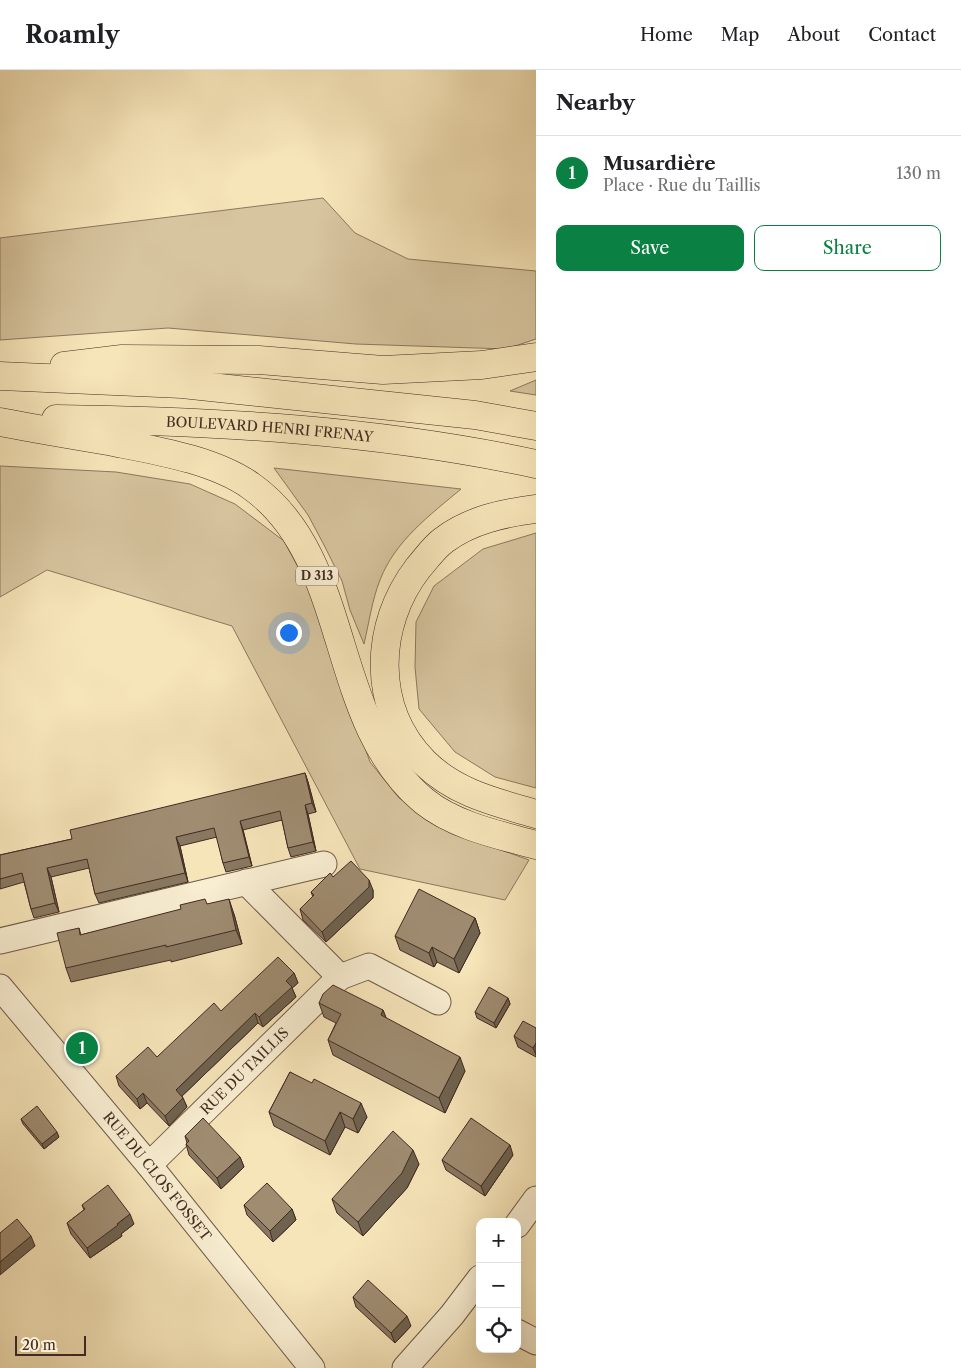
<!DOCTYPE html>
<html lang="en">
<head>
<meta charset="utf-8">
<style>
  body { margin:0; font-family:"Libre Caslon Text",serif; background:#f6f6f6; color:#202124 }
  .controls { position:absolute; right:15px; bottom:15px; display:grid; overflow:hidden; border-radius:10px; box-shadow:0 5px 20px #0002 }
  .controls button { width:45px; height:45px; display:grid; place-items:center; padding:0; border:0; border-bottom:1px solid #e0e0e0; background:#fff; color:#202124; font:25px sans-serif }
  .scale { position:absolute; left:15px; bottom:12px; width:71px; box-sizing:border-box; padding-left:5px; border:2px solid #412b22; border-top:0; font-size:14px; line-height:18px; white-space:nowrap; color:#412b22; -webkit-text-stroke:4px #f9eed2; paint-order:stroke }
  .you { position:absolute; left:288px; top:562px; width:18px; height:18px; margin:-12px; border:4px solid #fff; border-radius:50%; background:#1a73e8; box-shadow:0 0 0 8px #1a73e833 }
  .badge { display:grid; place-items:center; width:32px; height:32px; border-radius:50%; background:#0b8043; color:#fff; font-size:16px; font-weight:700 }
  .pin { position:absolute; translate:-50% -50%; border:2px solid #fff; box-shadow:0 1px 5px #0006 }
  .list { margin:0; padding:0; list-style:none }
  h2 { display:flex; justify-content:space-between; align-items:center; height:65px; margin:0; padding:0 20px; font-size:21px }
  h2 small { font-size:16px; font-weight:400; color:#757577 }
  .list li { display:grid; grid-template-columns:32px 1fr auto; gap:15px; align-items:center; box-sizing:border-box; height:75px; padding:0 20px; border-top:1px solid #e0e0e0 }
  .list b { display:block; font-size:19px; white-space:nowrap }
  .list p { margin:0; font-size:16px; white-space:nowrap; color:#757577 }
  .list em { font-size:16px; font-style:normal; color:#757577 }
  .actions { display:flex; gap:10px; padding:15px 20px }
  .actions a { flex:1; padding:11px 0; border:1px solid #0b8043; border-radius:10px; text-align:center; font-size:18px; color:#0b8043 }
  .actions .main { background:#0b8043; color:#fff }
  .icon { flex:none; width:28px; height:28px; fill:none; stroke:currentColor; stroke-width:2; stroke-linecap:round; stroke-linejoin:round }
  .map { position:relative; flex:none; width:536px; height:1298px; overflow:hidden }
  header { display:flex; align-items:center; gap:30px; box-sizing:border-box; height:70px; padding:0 25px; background:#fff; border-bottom:1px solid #e0e0e0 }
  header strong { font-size:24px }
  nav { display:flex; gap:28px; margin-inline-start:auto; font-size:18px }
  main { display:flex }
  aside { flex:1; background:#fff }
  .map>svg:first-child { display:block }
  .green { fill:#d7c59f; stroke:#8c7860 }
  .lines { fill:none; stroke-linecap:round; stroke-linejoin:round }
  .minor-casing { stroke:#6e5a48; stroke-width:27 }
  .highway-casing { stroke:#412b22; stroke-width:29 }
  .minor { stroke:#f9eed2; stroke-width:25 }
  .highway { stroke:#f6e5b9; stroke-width:28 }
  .wall { fill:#897861; stroke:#412b22 }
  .shaded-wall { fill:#6f624f; stroke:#412b22 }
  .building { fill:#9f8c71; stroke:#412b22 }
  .labels { text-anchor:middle; stroke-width:4; stroke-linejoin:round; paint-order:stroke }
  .shield { fill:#f9eed2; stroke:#786657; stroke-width:1 }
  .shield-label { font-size:12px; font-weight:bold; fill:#412b22 }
  .street-label { font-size:14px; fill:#412b22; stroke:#f9eed2 }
</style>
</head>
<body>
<header>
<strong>Roamly</strong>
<nav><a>Home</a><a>Map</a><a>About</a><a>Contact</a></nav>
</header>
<main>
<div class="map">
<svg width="536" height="1298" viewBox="0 0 536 1298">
  <rect width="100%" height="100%" fill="#f6e5b9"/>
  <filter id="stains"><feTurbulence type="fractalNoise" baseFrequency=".004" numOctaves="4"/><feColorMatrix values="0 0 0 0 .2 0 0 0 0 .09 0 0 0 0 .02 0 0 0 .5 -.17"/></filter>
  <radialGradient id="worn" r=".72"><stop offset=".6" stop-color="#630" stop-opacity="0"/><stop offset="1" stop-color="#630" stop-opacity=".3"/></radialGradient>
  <g class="green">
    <polygon points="323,128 355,163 408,189 536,201 536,269 506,279 356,274 168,258 0,270 0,168"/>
    <polygon points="536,310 536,325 510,321"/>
    <polygon points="0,396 116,402 190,414 235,434 284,471 306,512 370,692 399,728 449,761 529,790 505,830 360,799 232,556 47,500 0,527"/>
    <path d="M274,398L461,419C430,445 395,471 380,510C372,530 369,553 364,574L350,540L342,511L324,475L308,445Z"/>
    <polygon points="536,463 536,718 495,707 455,682 419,639 415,597 416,552 434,516 483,479"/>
  </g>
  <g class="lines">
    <g class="minor-casing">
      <g id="minor">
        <polyline points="246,812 340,907"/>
        <polyline points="0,871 324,794"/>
        <path id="s1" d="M0,917L149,1095L312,1298"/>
        <path id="s2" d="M149,1095L340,907L369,896L438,932"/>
        <polyline points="517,1155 536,1129"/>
        <polyline points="517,1262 536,1272"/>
        <polyline points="405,1298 452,1245 480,1208"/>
      </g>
    </g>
    <g class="highway-casing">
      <g id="highway">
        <polyline points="64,296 122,289 259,290 383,300 482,295 536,287"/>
        <polyline points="0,306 182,314 475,345 536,356"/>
        <path id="s3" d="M56,349C217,351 378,360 536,394"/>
        <path d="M0,352C36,359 72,365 108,371C153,380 213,389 251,416C354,489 327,651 424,731C455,756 499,765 536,775"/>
        <path d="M536,439C504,443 470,450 444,470C434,477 426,489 418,498C374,555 371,638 424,692C455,723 495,732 536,744"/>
      </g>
    </g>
    <use href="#minor" class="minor"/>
    <use href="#highway" class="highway"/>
  </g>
  <g class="wall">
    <polygon points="305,703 308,712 316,742 308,744 316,781 291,787 288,778 282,750 243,760 252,796 226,802 223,793 217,767 180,776 188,812 99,833 95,824 89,798 51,807 59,842 34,848 31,839 24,812 0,819 0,785 72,769"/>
    <polygon points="333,807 373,820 373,828 326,872 303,850 300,839 313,827 311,822"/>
    <polygon points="207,834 234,844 242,874 171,892 171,890 71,912 66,898 79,858 81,865"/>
    <polygon points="475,848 480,863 459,903 437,892 434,897 400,880 395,866"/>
    <polygon points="294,903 298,913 292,918 296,927 263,957 258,953 182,1026 187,1037 169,1056 147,1033 140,1039 119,1016 116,1006 157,987 221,941"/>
    <polygon points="508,928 510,934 496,958 477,948 475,942"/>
    <polygon points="319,933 383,940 386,948 465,1001 445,1043 333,985 328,970 336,953 324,947"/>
    <polygon points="536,958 536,987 518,977 514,966"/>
    <polygon points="290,1002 367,1047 358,1063 345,1057 330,1085 274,1056 269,1042"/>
    <polygon points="21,1049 59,1067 44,1079 23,1054"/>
    <polygon points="185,1066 240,1087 244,1097 221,1119 189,1085 186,1074 187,1073"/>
    <polygon points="513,1085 485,1126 446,1100 442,1090"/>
    <polygon points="419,1094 407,1118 363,1166 337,1143 332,1129"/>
    <polygon points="82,1135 134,1154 121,1164 122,1166 90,1188 71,1164 67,1153 84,1140"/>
    <polygon points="244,1135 292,1139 296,1150 273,1172 247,1145"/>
    <polygon points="353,1227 411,1256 395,1273 356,1237"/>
  </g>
  <g class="shaded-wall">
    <polygon points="305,703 308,712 316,742 312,733"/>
    <polygon points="305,735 308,744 316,781 313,772"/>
    <polygon points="240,751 243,760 252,796 249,787"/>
    <polygon points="176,767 180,776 188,812 185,803"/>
    <polygon points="47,798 51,807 59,842 55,833"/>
    <polygon points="369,810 373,820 373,828 326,872 322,862"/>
    <polygon points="229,829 234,844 242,874 236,860"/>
    <polygon points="475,848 480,863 459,903 454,889"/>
    <polygon points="432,877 437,892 434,897 429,883"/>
    <polygon points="294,903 298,913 292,918 296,927 263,957 259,947 286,911"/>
    <polygon points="508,928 510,934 496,958 494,953"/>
    <polygon points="383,940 389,955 381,945"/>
    <polygon points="255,943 258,953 179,1029 176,1020"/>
    <polygon points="536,973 536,985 533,978"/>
    <polygon points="460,987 465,1001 445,1043 439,1028"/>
    <polygon points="143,1023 147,1033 140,1039 137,1029"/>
    <polygon points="183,1028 187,1037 169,1056 165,1046"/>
    <polygon points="361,1033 367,1047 358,1063 353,1049"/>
    <polygon points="340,1042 345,1057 330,1085 325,1071"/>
    <polygon points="57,1062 59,1067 44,1079 42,1074"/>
    <polygon points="510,1075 513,1085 485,1126 481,1116"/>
    <polygon points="413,1080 419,1094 407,1118 363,1166 358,1152"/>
    <polygon points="240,1087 244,1097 221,1119 217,1108"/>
    <polygon points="292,1139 296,1150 273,1172 270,1161"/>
    <polygon points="130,1144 134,1154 121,1164 122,1166 90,1188 87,1178"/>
    <polygon points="31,1166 35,1176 0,1205 0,1192"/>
    <polygon points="407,1246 411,1256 395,1273 391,1263"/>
  </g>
  <g class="building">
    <polygon points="305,703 312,733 305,735 313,772 288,778 280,741 240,751 249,787 223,793 214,758 176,767 185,803 95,824 87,789 47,798 55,833 31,839 22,803 0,809 0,785 72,769 70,760"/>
    <polygon points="351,791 369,810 369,817 322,862 300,839 314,825 311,822 330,803 333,807"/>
    <polygon points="419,819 475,848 454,889 432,877 429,883 395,866"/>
    <polygon points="205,829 207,834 229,829 236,860 166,877 166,875 66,898 57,863 79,858 80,865 181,839 180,835"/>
    <polygon points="278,887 294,903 286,911 292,917 259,947 255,943 176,1020 183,1028 165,1046 143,1023 137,1029 116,1006 148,977 157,987 214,933 221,941"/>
    <polygon points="333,915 383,940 381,945 460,987 439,1028 328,970 341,944 319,933 323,924"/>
    <polygon points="489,917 508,928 494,953 475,942"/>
    <polygon points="523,951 536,958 536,973 533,978 514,966"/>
    <polygon points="290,1002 312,1013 314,1009 361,1033 353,1049 340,1042 325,1071 269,1042"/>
    <polygon points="37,1036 57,1062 42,1074 21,1049"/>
    <polygon points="203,1048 240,1087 217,1108 186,1074 189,1071 185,1066"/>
    <polygon points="471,1048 510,1075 481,1116 442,1090"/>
    <polygon points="393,1061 413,1080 402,1103 358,1152 332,1129"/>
    <polygon points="267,1113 292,1139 270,1161 244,1135"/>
    <polygon points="108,1115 130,1144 117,1154 118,1155 87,1178 67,1153 85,1139 82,1135"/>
    <polygon points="17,1149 31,1166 0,1192 0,1163"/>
    <polygon points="368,1210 407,1246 391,1263 353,1227"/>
  </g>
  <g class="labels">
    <rect class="shield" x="296" y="496.5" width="42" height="19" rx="4"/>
    <g class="shield-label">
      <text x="317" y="510">D 313</text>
    </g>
    <g class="street-label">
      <text dy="5" stroke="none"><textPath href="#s3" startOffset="214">BOULEVARD HENRI FRENAY</textPath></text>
      <text dy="5" stroke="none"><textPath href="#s2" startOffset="134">RUE DU TAILLIS</textPath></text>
      <text dy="5" stroke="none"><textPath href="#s1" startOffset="246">RUE DU CLOS FOSSET</textPath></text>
    </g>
  </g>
  <rect width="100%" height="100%" filter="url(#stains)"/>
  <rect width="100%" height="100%" fill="url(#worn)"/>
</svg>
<div class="controls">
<button>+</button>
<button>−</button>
<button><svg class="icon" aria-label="locate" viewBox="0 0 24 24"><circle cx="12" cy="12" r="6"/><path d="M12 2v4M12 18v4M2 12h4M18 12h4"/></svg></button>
</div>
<div class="scale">20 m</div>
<div class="you"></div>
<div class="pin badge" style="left:82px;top:978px">1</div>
</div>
<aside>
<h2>Nearby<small></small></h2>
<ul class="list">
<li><span class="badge">1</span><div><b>Musardière</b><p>Place · Rue du Taillis</p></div><em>130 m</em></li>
</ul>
<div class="actions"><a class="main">Save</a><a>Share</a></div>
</aside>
</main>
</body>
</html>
